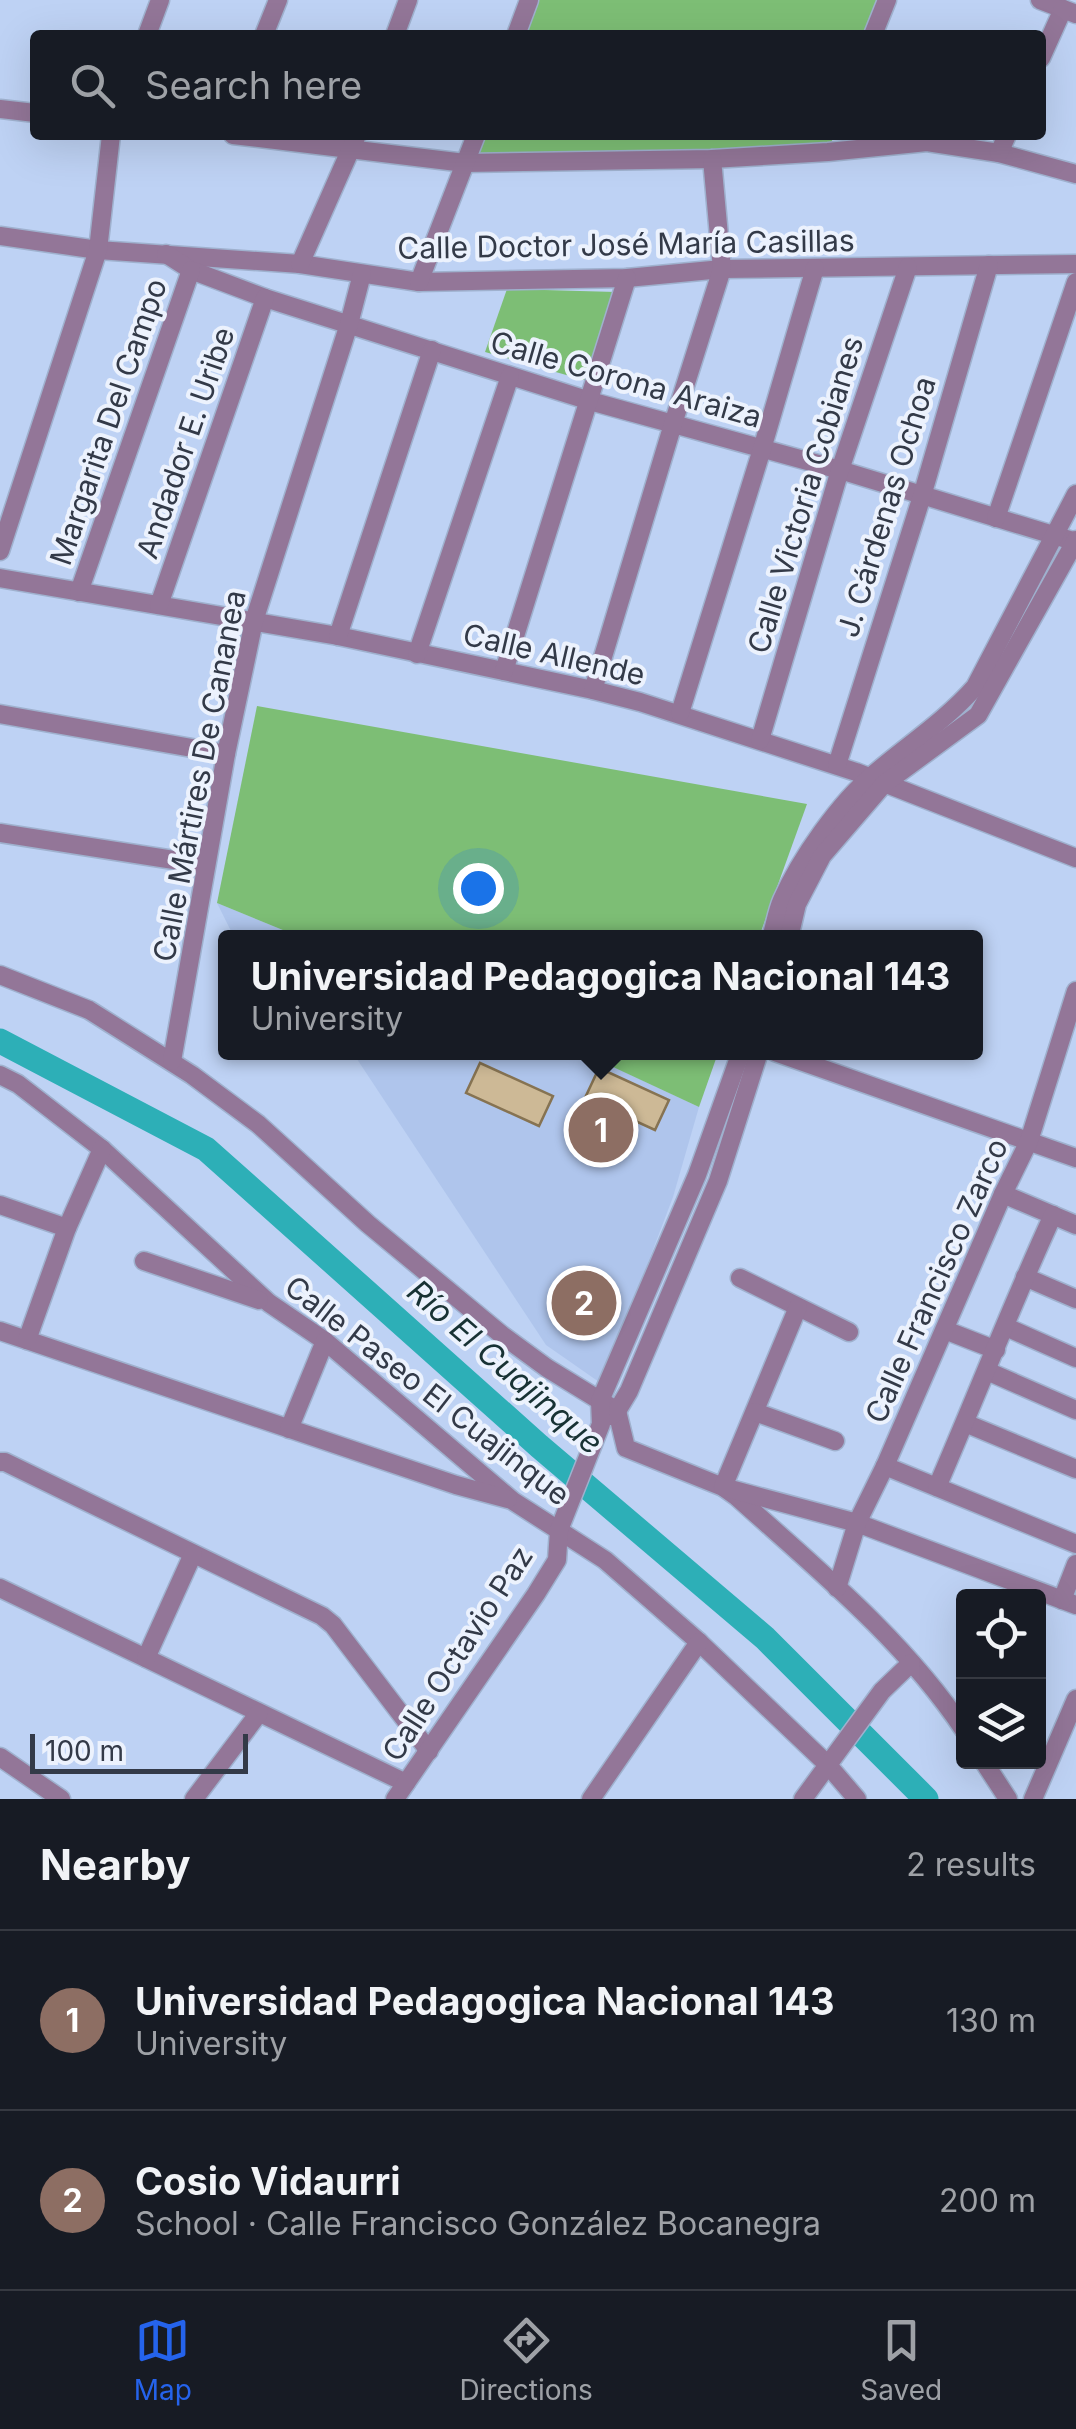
<!DOCTYPE html>
<html lang="en">
<head>
<meta charset="utf-8">
<style>
  body { margin:0; font-family:Inter,sans-serif; background:#242831; color:#f1f3f6 }
  .controls { position:absolute; right:30px; bottom:30px; display:grid; overflow:hidden; border-radius:10px; box-shadow:0 10px 40px #0002 }
  .controls button { width:90px; height:90px; display:grid; place-items:center; padding:0; border:0; border-bottom:2px solid #363941; background:#171b24; color:#f1f3f6; font:50px sans-serif }
  .scale { position:absolute; left:30px; bottom:25px; width:218px; box-sizing:border-box; padding-left:10px; border:5px solid #333a48; border-top:0; font-size:28px; line-height:35px; white-space:nowrap; color:#333a48; -webkit-text-stroke:8px #ecf2fd; paint-order:stroke }
  .you { position:absolute; left:478px; top:888px; width:35px; height:35px; margin:-25px; border:8px solid #fff; border-radius:50%; background:#1a73e8; box-shadow:0 0 0 15px #1a73e833 }
  .badge { display:grid; place-items:center; width:65px; height:65px; border-radius:50%; background:#2563eb; color:#fff; font-size:32px; font-weight:700 }
  .pin { position:absolute; translate:-50% -50%; border:5px solid #fff; box-shadow:0 2px 10px #0006 }
  .popup { position:absolute; left:218px; top:930px; width:765px; height:130px; box-sizing:border-box; display:grid; place-content:center; border-radius:10px; background:#171b24; filter:drop-shadow(0 2px 8px #0005); font-size:32px; white-space:nowrap; color:#9ea1a6 }
  .popup b { font-size:38px; color:#f1f3f6 }
  .popup::after { content:''; position:absolute; left:50%; top:100%; margin-left:-20px; border:20px solid transparent; border-top-color:#171b24 }
  .list { margin:0; padding:0; list-style:none }
  h2 { display:flex; justify-content:space-between; align-items:center; height:130px; margin:0; padding:0 40px; font-size:42px }
  h2 small { font-size:32px; font-weight:400; color:#9ea1a6 }
  .list li { display:grid; grid-template-columns:65px 1fr auto; gap:30px; align-items:center; box-sizing:border-box; height:180px; padding:0 40px; border-top:2px solid #363941 }
  .list b { display:block; font-size:38px; white-space:nowrap }
  .list p { margin:0; font-size:32px; white-space:nowrap; color:#9ea1a6 }
  .list em { font-size:32px; font-style:normal; color:#9ea1a6 }
  .icon { flex:none; width:55px; height:55px; fill:none; stroke:currentColor; stroke-width:2; stroke-linecap:round; stroke-linejoin:round }
  .map { position:relative; flex:none; width:1076px; height:1799px; overflow:hidden }
  .search { position:absolute; background:#171b24; box-shadow:0 10px 40px #0002; left:30px; right:30px; top:30px; height:110px; display:flex; align-items:center; gap:25px; box-sizing:border-box; padding:0 35px; border-radius:10px; color:#9ea1a6; font-size:38px }
  .sheet { height:490px; background:#171b24 }
  nav { display:flex; justify-content:space-around; align-items:center; box-sizing:border-box; height:140px; border-top:2px solid #363941; background:#171b24; font-size:28px; color:#9ea1a6 }
  nav a { display:grid; justify-items:center; gap:5px }
  nav .on { color:#2563eb }
  .map>svg:first-child { display:block }
  .built { fill:#afc5ec }
  .green { fill:#7dbe75 }
  .lines { fill:none; stroke-linecap:round; stroke-linejoin:round }
  .river { stroke:#2dafb7; stroke-width:25 }
  .building { fill:#cdb996; stroke:#867352; stroke-width:2.5 }
  .minor-casing { stroke:#9fb1ce; stroke-width:21 }
  .minor { stroke:#937698; stroke-width:18 }
  .labels { text-anchor:middle; stroke-width:8; stroke-linejoin:round; paint-order:stroke }
  .street-label { font-size:30px; fill:#333a48; stroke:#ecf2fd }
  .water-label { font-size:32px; font-style:italic; fill:#183234; stroke:#ecf2fd }
</style>
</head>
<body>
<div class="map">
<svg width="1076" height="1799" viewBox="0 0 1076 1799">
  <rect width="100%" height="100%" fill="#bed2f4"/>
  <g class="built">
    <polygon points="217,903 300,937 234,937"/>
    <polygon points="353,1053 584,1053 699,1107 673,1197 602,1384 546,1345"/>
  </g>
  <g class="green">
    <polygon points="529,0 887,0 873,35 516,35"/>
    <polygon points="476,135 834,135 828,152 465,163"/>
    <polygon points="507,289 616,292 591,382 485,352"/>
    <polygon points="257,706 807,804 759,937 300,937 217,903"/>
    <polygon points="583,1053 718,1053 699,1107"/>
  </g>
  <g class="lines">
    <polyline class="river" points="0,1041 206,1149 539,1446 765,1638 926,1799"/>
  </g>
  <g class="building">
    <polygon points="480,1063 553,1096 539,1126 466,1093"/>
    <polygon points="599,1068 669,1100 655,1130 585,1098"/>
  </g>
  <g class="lines">
    <g class="minor-casing">
      <g id="minor">
        <polyline points="1040,0 1076,14"/>
        <polyline points="147,35 160,0"/>
        <polyline points="264,35 278,0"/>
        <polyline points="395,35 408,0"/>
        <polyline points="516,35 529,0"/>
        <polyline points="873,35 887,0"/>
        <polyline points="1041,58 1063,9"/>
        <polyline points="0,109 35,113"/>
        <polyline points="233,135 465,163 712,159 828,152 927,142 999,153 1076,174"/>
        <polyline points="999,153 1007,135"/>
        <polyline points="0,236 98,250 300,264 419,282 627,278 722,269 1076,264"/>
        <polyline points="166,254 191,270 265,298 590,401 840,470 1076,542"/>
        <polyline points="300,264 357,135"/>
        <polyline points="419,282 476,135"/>
        <polyline points="996,518 1076,282"/>
        <polyline points="0,551 98,250 111,135"/>
        <polyline points="0,578 338,636 593,690 640,702 856,772 1076,858"/>
        <polyline points="79,592 191,270"/>
        <polyline points="159,605 265,298"/>
        <polyline points="338,636 432,350"/>
        <polyline points="417,654 510,376"/>
        <polyline points="504,671 627,278"/>
        <polyline points="593,690 673,424 722,269 712,159"/>
        <polyline points="680,713 762,449 815,268"/>
        <polyline points="0,714 226,754"/>
        <polyline points="760,740 840,470 908,267"/>
        <polyline points="837,765 922,496 989,265"/>
        <polyline points="0,833 206,865"/>
        <path d="M771,938C775,925 777,911 782,900C800,859 840,802 874,774C908,745 946,720 975,687L1076,494"/>
        <polyline points="789,938 797,904 822,856 884,784 978,715 1076,540"/>
        <path d="M0,975L89,1010L192,1075L258,1124L368,1224L502,1335L547,1368L617,1411L626,1448L723,1487L737,1497C817,1569 904,1640 964,1730"/>
        <polyline points="775,1052 1076,1158"/>
        <polyline points="172,1061 226,754 254,621 349,324 362,274"/>
        <polyline points="0,1075 18,1084 102,1149 269,1303 325,1341 513,1501 605,1560 699,1642 827,1764 857,1799"/>
        <polyline points="1003,1194 1076,1225"/>
        <polyline points="0,1205 67,1228"/>
        <polyline points="144,1261 259,1300"/>
        <polyline points="1025,1277 1076,1299"/>
        <polyline points="740,1278 849,1332"/>
        <polyline points="798,1307 723,1487 857,1523 1076,1605"/>
        <polyline points="1006,1327 1076,1358"/>
        <polyline points="945,1330 996,1350"/>
        <polyline points="0,1331 456,1485 508,1499"/>
        <polyline points="27,1340 67,1228 102,1149"/>
        <polyline points="987,1371 1076,1410"/>
        <polyline points="755,1412 835,1441"/>
        <polyline points="611,1416 617,1411 629,1391 718,1181 759,1052"/>
        <polyline points="965,1423 1076,1469"/>
        <polyline points="289,1429 325,1341"/>
        <polyline points="0,1462 5,1462 322,1616 333,1625 429,1751"/>
        <polyline points="885,1466 1076,1544"/>
        <path d="M937,1487C976,1397 1012,1304 1053,1215"/>
        <polyline points="0,1588 406,1783"/>
        <polyline points="837,1588 857,1523 885,1466 1003,1194 1029,1141 1076,991"/>
        <polyline points="1062,1600 1076,1564"/>
        <polyline points="146,1658 193,1554"/>
        <polyline points="0,1757 61,1799"/>
        <polyline points="984,1762 1008,1799"/>
        <polyline points="194,1799 259,1713"/>
        <polyline points="395,1799 536,1594 557,1560 559,1530 601,1424 600,1401 697,1175 741,1052"/>
        <polyline points="591,1799 699,1642"/>
        <polyline points="803,1799 882,1691 911,1663"/>
        <polyline points="1033,1799 1076,1699"/>
      </g>
    </g>
    <use href="#minor" class="minor"/>
  </g>
  <g class="labels">
    <g class="street-label">
      <text transform="translate(626 245) rotate(-1)" y="10">Calle Doctor José María Casillas</text>
      <text transform="translate(626 380) rotate(16)" y="10">Calle Corona Araiza</text>
      <text transform="translate(109 422) rotate(-71)" y="10">Margarita Del Campo</text>
      <text transform="translate(186 443) rotate(-71)" y="10">Andador E. Uribe</text>
      <text transform="translate(806 495) rotate(-73)" y="10">Calle Victoria Cobianes</text>
      <text transform="translate(887 507) rotate(-73)" y="10">J. Cárdenas Ochoa</text>
      <text transform="translate(554 655) rotate(13)" y="10">Calle Allende</text>
      <text transform="translate(200 776) rotate(-79)" y="10">Calle Mártires De Cananea</text>
      <text transform="translate(937 1281) rotate(-66)" y="10">Calle Francisco Zarco</text>
      <text transform="translate(427 1391) rotate(38)" y="10">Calle Paseo El Cuajinque</text>
      <text transform="translate(458 1654) rotate(-57)" y="10">Calle Octavio Paz</text>
    </g>
    <g class="water-label">
      <text transform="translate(505 1367) rotate(41)" y="11">Río El Cuajinque</text>
    </g>
  </g>
</svg>
<div class="controls">
<button><svg class="icon" aria-label="locate" viewBox="0 0 24 24"><circle cx="12" cy="12" r="6"/><path d="M12 2v4M12 18v4M2 12h4M18 12h4"/></svg></button>
<button><svg class="icon" aria-label="layers" viewBox="0 0 24 24"><path d="M12 4l9 5-9 5-9-5zM3 14l9 5 9-5"/></svg></button>
</div>
<div class="scale">100 m</div>
<div class="you"></div>
<div class="pin badge" style="left:601px;top:1130px;background:#8d6e63">1</div>
<div class="popup"><b>Universidad Pedagogica Nacional 143</b>University</div>
<div class="pin badge" style="left:584px;top:1303px;background:#8d6e63">2</div>
<div class="search"><svg class="icon" aria-label="search" viewBox="0 0 24 24"><circle cx="10" cy="10" r="6"/><path d="M15 15l6 6"/></svg>Search here</div>
</div>
<section class="sheet">
<h2>Nearby<small>2 results</small></h2>
<ul class="list">
<li><span class="badge" style="background:#8d6e63">1</span><div><b>Universidad Pedagogica Nacional 143</b><p>University</p></div><em>130 m</em></li>
<li><span class="badge" style="background:#8d6e63">2</span><div><b>Cosio Vidaurri</b><p>School · Calle Francisco González Bocanegra</p></div><em>200 m</em></li>
</ul>
</section>
<nav>
<a class="on"><svg class="icon" aria-label="map" viewBox="0 0 24 24"><path d="M3 6l6-2 6 2 6-2v14l-6 2-6-2-6 2zM9 4v14M15 6v14"/></svg>Map</a>
<a><svg class="icon" aria-label="directions" viewBox="0 0 24 24"><path d="M12 3l9 9-9 9-9-9zM9 14v-3h6M13 9l2 2-2 2"/></svg>Directions</a>
<a><svg class="icon" aria-label="saved" viewBox="0 0 24 24"><path d="M7 4h10v16l-5-4-5 4z"/></svg>Saved</a>
</nav>
</body>
</html>
